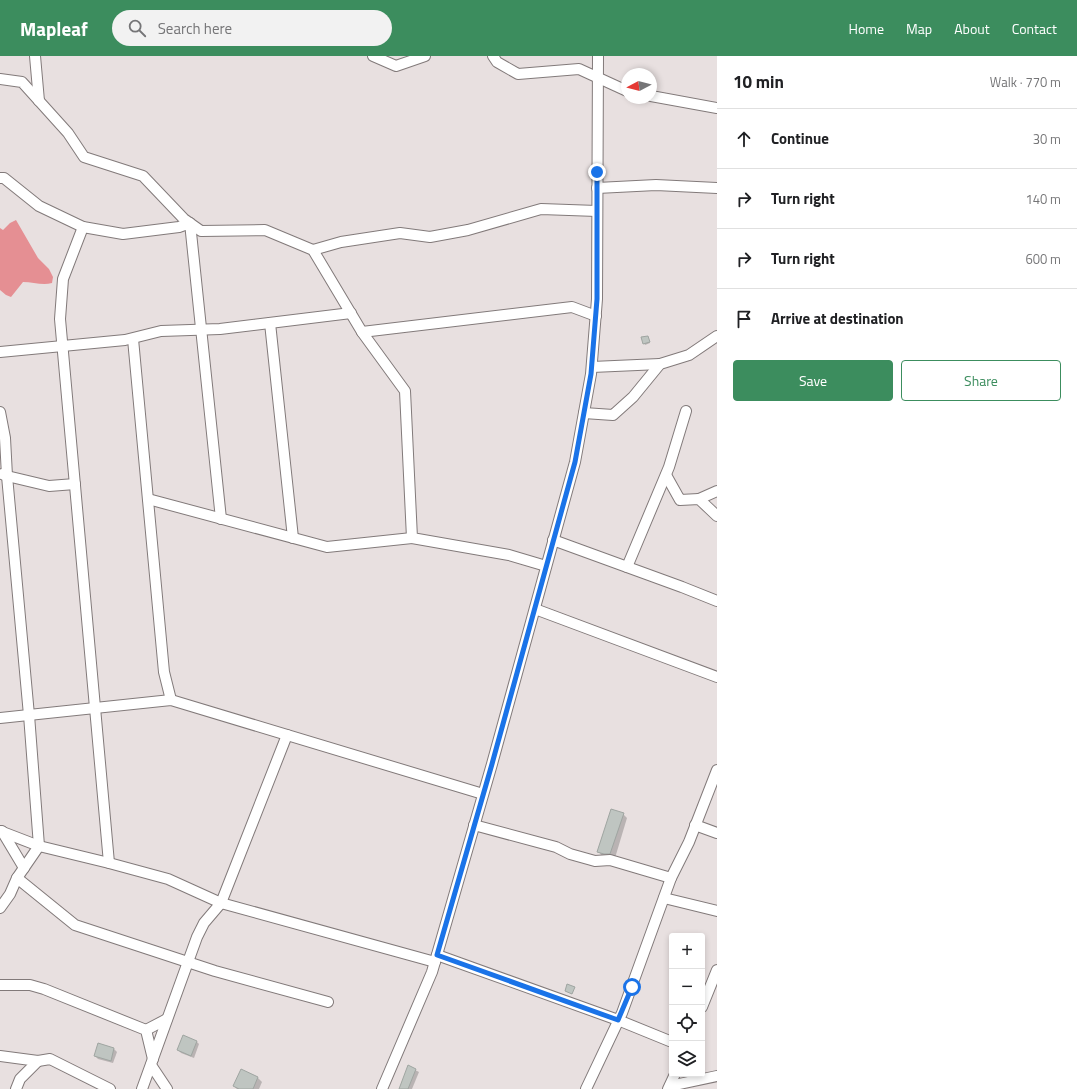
<!DOCTYPE html>
<html lang="en">
<head>
<meta charset="utf-8">
<style>
  body { margin:0; font-family:"Titillium Web",sans-serif; background:#f2f2f2; color:#202124 }
  .controls { position:absolute; right:12px; bottom:12px; display:grid; overflow:hidden; border-radius:4px; box-shadow:0 2px 6px #0003 }
  .controls button { width:36px; height:36px; display:grid; place-items:center; padding:0; border:0; border-bottom:1px solid #e0e0e0; background:#fff; color:#202124; font:20px sans-serif }
  .compass { position:absolute; left:621px; top:12px; width:36px; height:36px; border-radius:50%; background:#fff; box-shadow:0 2px 6px #0003; rotate:263deg }
  .stop { position:absolute; width:12px; height:12px; margin:-9px; border:3px solid #1a73e8; border-radius:50%; background:#fff }
  .stop.end { background:#1a73e8; border-color:#fff; box-shadow:0 1px 4px #0008 }
  .list { margin:0; padding:0; list-style:none }
  h2 { display:flex; justify-content:space-between; align-items:center; height:52px; margin:0; padding:0 16px; font-size:17px }
  h2 small { font-size:13px; font-weight:400; color:#757577 }
  .list li { display:grid; grid-template-columns:26px 1fr auto; gap:12px; align-items:center; box-sizing:border-box; height:60px; padding:0 16px; border-top:1px solid #e0e0e0 }
  .list b { display:block; font-size:15px; white-space:nowrap }
  .list em { font-size:13px; font-style:normal; color:#757577 }
  .actions { display:flex; gap:8px; padding:12px 16px }
  .actions a { flex:1; padding:9px 0; border:1px solid #3c8d5e; border-radius:4px; text-align:center; font-size:14px; color:#3c8d5e }
  .actions .main { background:#3c8d5e; color:#fff }
  .icon { flex:none; width:22px; height:22px; fill:none; stroke:currentColor; stroke-width:2; stroke-linecap:round; stroke-linejoin:round }
  .map { position:relative; flex:none; width:717px; height:1033px; overflow:hidden }
  header { display:flex; align-items:center; gap:24px; box-sizing:border-box; height:56px; padding:0 20px; background:#3c8d5e; color:#fff }
  header strong { font-size:19px }
  nav { display:flex; gap:22px; margin-inline-start:auto; font-size:14px }
  .search { width:280px; height:36px; background:#f2f2f2; display:flex; align-items:center; gap:10px; box-sizing:border-box; padding:0 14px; border-radius:22px; color:#757577; font-size:15px }
  main { display:flex }
  aside { flex:1; background:#fff }
  .map>svg:first-child { display:block }
  .forest { fill:#e58f93 }
  .shadow { fill:#0003 }
  .building { fill:#bfc5c1; stroke:#9fa5a1 }
  .lines { fill:none; stroke-linecap:round; stroke-linejoin:round }
  .minor-casing { stroke:#827a7a; stroke-width:12 }
  .minor { stroke:#fff; stroke-width:10 }
  .route { stroke:#1a73e8; stroke-width:5 }
</style>
</head>
<body>
<header>
<strong>Mapleaf</strong>
<div class="search"><svg class="icon" aria-label="search" viewBox="0 0 24 24"><circle cx="10" cy="10" r="6"/><path d="M15 15l6 6"/></svg>Search here</div>
<nav><a>Home</a><a>Map</a><a>About</a><a>Contact</a></nav>
</header>
<main>
<div class="map">
<svg width="717" height="1033" viewBox="0 0 717 1033">
  <rect width="100%" height="100%" fill="#e8e0e0"/>
  <path class="forest" d="M16,164L38,202L49,213L53,221L52,227C43,230 33,226 23,226L11,241L6,239L0,234V172L3,174L10,167Z"/>
  <g class="shadow">
    <polygon points="648,281 650,287 645,289 642,282"/>
    <polygon points="623,758 627,762 615,802 602,800 598,795"/>
    <polygon points="197,986 199,988 194,1002 181,997 178,994"/>
    <polygon points="99,989 114,993 117,996 113,1007 98,1003 95,1000"/>
    <polygon points="409,1011 419,1016 412,1033 400,1033"/>
    <polygon points="241,1015 258,1022 262,1026 259,1033 237,1033 234,1030"/>
  </g>
  <g class="building">
    <polygon points="648,280 650,286 643,288 641,281"/>
    <polygon points="611,753 624,757 610,798 604,798 597,796"/>
    <polygon points="567,928 575,931 572,938 565,935"/>
    <polygon points="183,979 197,985 191,1000 177,994"/>
    <polygon points="98,987 114,992 111,1005 94,1000"/>
    <polygon points="408,1009 416,1013 408,1033 399,1033"/>
    <polygon points="241,1013 258,1021 253,1033 239,1033 233,1030"/>
  </g>
  <g class="lines">
    <g class="minor-casing">
      <g id="minor">
        <polyline points="35,0 39,45"/>
        <polyline points="373,0 396,10 425,0"/>
        <polyline points="493,0 497,6 518,18 579,13 627,35"/>
        <polyline points="0,23 22,26 68,77 84,101 143,120 184,163 201,175 265,174 313,194 362,276 405,335 412,482 509,499 546,510"/>
        <polyline points="651,40 717,52"/>
        <polyline points="0,122 4,122 39,150 83,171 123,178 179,171 190,167 221,463"/>
        <polyline points="597,132 656,129 717,132"/>
        <polyline points="83,171 63,223 60,263 109,807"/>
        <polyline points="313,194 341,186 400,177 430,181 468,174 541,153 597,155"/>
        <polyline points="270,267 293,482"/>
        <polyline points="362,276 572,251 596,260"/>
        <polyline points="133,283 164,616 171,644"/>
        <polyline points="0,296 125,284 161,275 220,273 351,257"/>
        <polyline points="592,311 660,308"/>
        <polyline points="0,356 5,382 7,420 29,659 39,790 17,822 10,838 0,852"/>
        <polyline points="584,357 613,359 633,341 660,308 689,299 717,280"/>
        <polyline points="2,418 7,420 49,430 75,428"/>
        <polyline points="666,419 680,444 699,443 717,460"/>
        <polyline points="148,443 327,491 412,482"/>
        <polyline points="699,443 717,435"/>
        <polyline points="553,484 682,531 717,545"/>
        <polyline points="627,511 669,411 686,355"/>
        <polyline points="535,553 717,621"/>
        <polyline points="0,662 171,644 483,738"/>
        <polyline points="474,769 541,787 556,791 570,798 595,805 610,804 671,822"/>
        <polyline points="695,769 717,777"/>
        <polyline points="0,775 39,790 109,807 168,823 221,847 435,906"/>
        <polyline points="2,775 24,812"/>
        <polyline points="17,822 75,869 215,915 328,946"/>
        <polyline points="664,842 717,855"/>
        <polyline points="437,899 618,964 672,986"/>
        <polyline points="0,929 30,929 44,933 146,974 153,1003"/>
        <polyline points="702,951 717,914"/>
        <polyline points="146,974 167,963"/>
        <polyline points="0,1000 38,1005 50,1003 110,1033"/>
        <polyline points="151,1009 167,1033"/>
        <polyline points="670,1030 717,1020"/>
        <polyline points="16,1033 20,1023 38,1005"/>
        <polyline points="142,1033 197,881 204,867 221,847 287,679"/>
        <polyline points="382,1033 432,916 492,708 575,406 591,318 597,243 598,0"/>
        <polyline points="586,1033 622,957 671,822 689,786 717,714"/>
        <polyline points="668,1033 675,1018"/>
      </g>
    </g>
    <use href="#minor" class="minor"/>
  </g>
  <g class="lines">
    <polyline class="route" points="597,116 597,243 591,318 575,406 492,708 437,899 618,964 632,931"/>
  </g>
</svg>
<div class="controls">
<button>+</button>
<button>−</button>
<button><svg class="icon" aria-label="locate" viewBox="0 0 24 24"><circle cx="12" cy="12" r="6"/><path d="M12 2v4M12 18v4M2 12h4M18 12h4"/></svg></button>
<button><svg class="icon" aria-label="layers" viewBox="0 0 24 24"><path d="M12 4l9 5-9 5-9-5zM3 14l9 5 9-5"/></svg></button>
</div>
<svg class="compass" viewBox="-18 -18 36 36"><path d="M0-13l5 13h-10z" fill="#e53935"/><path d="M0 13l5-13h-10z" fill="#757577"/></svg>
<div class="stop" style="left:632px;top:931px"></div>
<div class="stop end" style="left:597px;top:116px"></div>
</div>
<aside>
<h2>10 min<small>Walk · 770 m</small></h2>
<ul class="list">
<li><svg class="icon" aria-label="ahead" viewBox="0 0 24 24"><path d="M12 20V5M6 11l6-6 6 6"/></svg><div><b>Continue</b></div><em>30 m</em></li>
<li><svg class="icon" aria-label="right" viewBox="0 0 24 24"><path d="M7 20v-9h11M14 6l5 5-5 5"/></svg><div><b>Turn right</b></div><em>140 m</em></li>
<li><svg class="icon" aria-label="right" viewBox="0 0 24 24"><path d="M7 20v-9h11M14 6l5 5-5 5"/></svg><div><b>Turn right</b></div><em>600 m</em></li>
<li><svg class="icon" aria-label="arrive" viewBox="0 0 24 24"><path d="M6 21V4h12l-3 4 3 4H6"/></svg><div><b>Arrive at destination</b></div></li>
</ul>
<div class="actions"><a class="main">Save</a><a>Share</a></div>
</aside>
</main>
</body>
</html>
